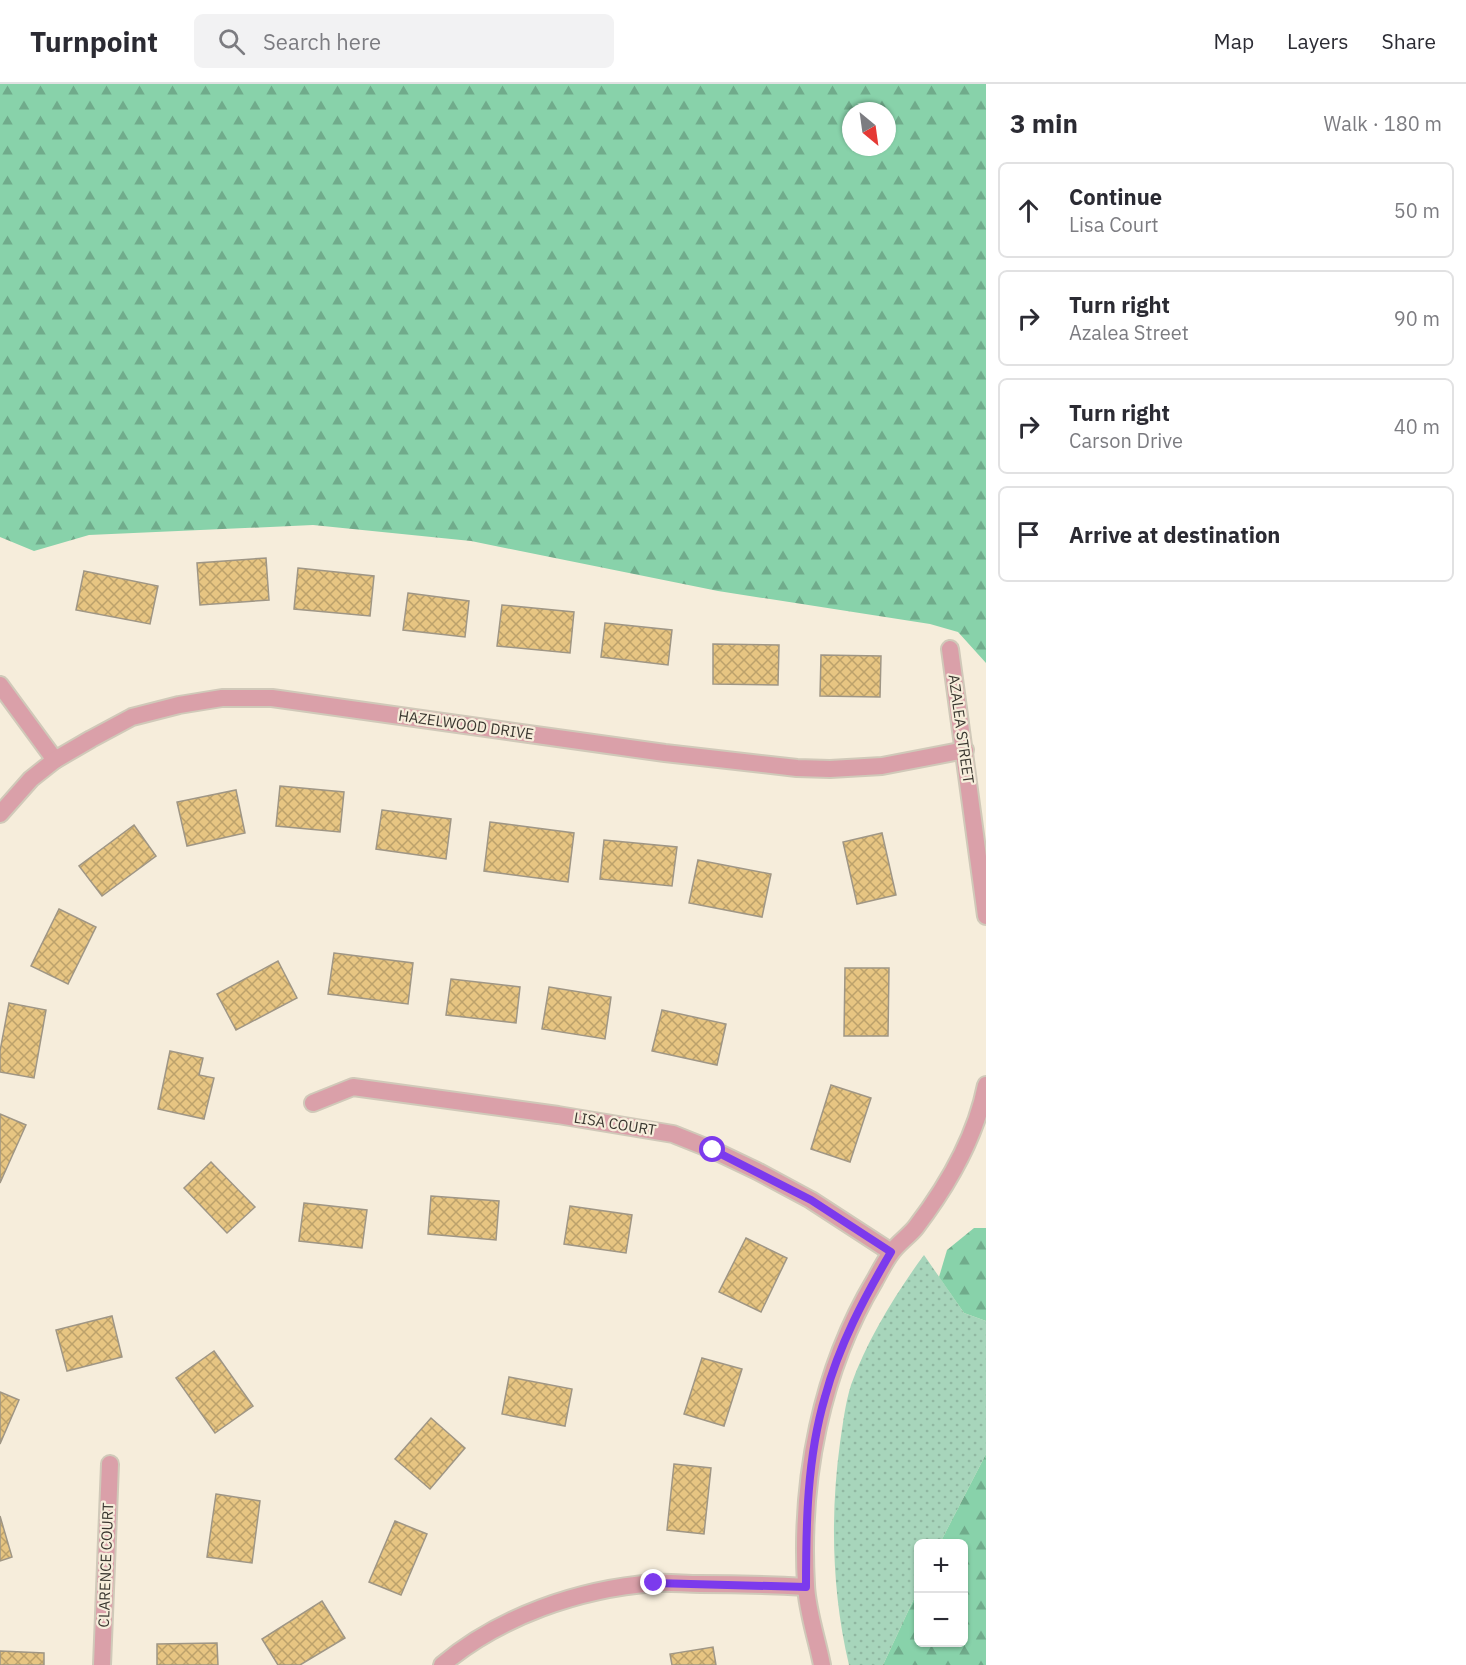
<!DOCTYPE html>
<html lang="en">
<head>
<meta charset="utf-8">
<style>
  body { margin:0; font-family:"IBM Plex Sans",sans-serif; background:#f2f2f3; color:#2b2b33 }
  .controls { position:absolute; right:18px; bottom:18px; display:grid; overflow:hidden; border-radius:9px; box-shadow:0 2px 4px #0004 }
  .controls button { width:54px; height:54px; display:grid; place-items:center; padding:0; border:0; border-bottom:2px solid #e1e1e2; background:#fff; color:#2b2b33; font:30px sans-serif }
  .compass { position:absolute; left:842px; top:18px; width:54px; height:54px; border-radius:50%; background:#fff; box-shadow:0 2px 4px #0004; rotate:151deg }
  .stop { position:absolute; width:18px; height:18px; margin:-14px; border:4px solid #7c3aed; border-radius:50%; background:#fff }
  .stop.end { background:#7c3aed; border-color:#fff; box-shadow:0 2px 6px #0008 }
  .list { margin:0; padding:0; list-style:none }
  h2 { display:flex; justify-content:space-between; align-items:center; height:78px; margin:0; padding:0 24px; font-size:26px }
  h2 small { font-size:20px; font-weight:400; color:#7c7c81 }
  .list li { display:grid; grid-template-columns:39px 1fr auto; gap:18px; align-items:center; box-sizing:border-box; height:96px; margin:0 12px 12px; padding:0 12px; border:2px solid #e1e1e2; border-radius:9px }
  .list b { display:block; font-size:22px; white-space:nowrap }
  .list p { margin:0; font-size:20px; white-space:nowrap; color:#7c7c81 }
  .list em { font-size:20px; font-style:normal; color:#7c7c81 }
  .icon { flex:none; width:33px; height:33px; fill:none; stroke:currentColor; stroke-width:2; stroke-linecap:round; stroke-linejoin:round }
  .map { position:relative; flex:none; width:986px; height:1581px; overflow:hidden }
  header { display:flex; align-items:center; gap:36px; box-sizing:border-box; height:84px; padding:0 30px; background:#fff; border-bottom:2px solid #e1e1e2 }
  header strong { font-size:28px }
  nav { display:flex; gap:33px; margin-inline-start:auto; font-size:21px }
  .search { width:420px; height:54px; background:#f2f2f3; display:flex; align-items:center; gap:15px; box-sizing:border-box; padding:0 21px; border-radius:9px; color:#7c7c81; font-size:22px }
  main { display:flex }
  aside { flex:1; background:#fff }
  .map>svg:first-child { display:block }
  .grass { fill:url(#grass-dots) }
  .forest { fill:url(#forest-firs); fill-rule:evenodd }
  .building { fill:url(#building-cross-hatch); stroke:#9f9685; stroke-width:1.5 }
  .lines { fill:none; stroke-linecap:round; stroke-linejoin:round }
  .minor-casing { stroke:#d0c9b9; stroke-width:20 }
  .minor { stroke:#daa0a9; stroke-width:16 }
  .route { stroke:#7c3aed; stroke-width:8 }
  .labels { text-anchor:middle; stroke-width:4.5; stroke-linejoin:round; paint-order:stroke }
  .street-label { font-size:15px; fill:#3a3730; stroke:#f6eddb }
</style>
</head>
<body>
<header>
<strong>Turnpoint</strong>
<div class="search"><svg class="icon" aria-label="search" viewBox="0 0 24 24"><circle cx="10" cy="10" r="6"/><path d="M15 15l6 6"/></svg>Search here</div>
<nav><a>Map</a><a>Layers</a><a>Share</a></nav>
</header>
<main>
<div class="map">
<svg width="986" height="1581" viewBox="0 0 986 1581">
  <defs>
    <pattern id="grass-dots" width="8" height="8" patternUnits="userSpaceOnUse" patternTransform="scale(1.5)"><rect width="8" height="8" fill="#a7d5bb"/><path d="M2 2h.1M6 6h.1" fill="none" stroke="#90b7a1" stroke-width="1.8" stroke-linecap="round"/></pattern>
    <pattern id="forest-firs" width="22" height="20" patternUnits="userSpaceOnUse" patternTransform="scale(1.5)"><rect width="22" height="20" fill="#88d2aa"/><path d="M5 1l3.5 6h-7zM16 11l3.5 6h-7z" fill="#70ab8b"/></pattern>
    <pattern id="building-cross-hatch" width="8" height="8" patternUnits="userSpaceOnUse" patternTransform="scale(1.5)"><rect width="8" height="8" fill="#e7c582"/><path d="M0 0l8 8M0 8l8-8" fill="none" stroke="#bca16b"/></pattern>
  </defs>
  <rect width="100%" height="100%" fill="#f6eddb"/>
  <path class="grass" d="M924,1171L964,1229L986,1237V1370L940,1459L918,1460V1506L883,1581H849C832,1509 830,1432 840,1359C843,1340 845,1320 851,1301C867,1256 896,1209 924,1171Z"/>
  <g class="forest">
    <path d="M0,0H986V579L958,548L930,540L718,507L471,457L313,441L89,451L34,467L0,453ZM851,27H887V63H851Z"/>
    <polygon points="974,1144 986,1144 986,1237 964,1229 939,1193 947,1166"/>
    <polygon points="986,1370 986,1581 883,1581 918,1506 918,1558 964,1558 964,1460 940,1459"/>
  </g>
  <g class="building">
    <polygon points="266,474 269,516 200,521 197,479"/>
    <polygon points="298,484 374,492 370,532 294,525"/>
    <polygon points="84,487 158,502 150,540 76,526"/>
    <polygon points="408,509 469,517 465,553 403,546"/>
    <polygon points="502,521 574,528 570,569 497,562"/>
    <polygon points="605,539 672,546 668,581 601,573"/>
    <polygon points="713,560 779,561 778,601 713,600"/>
    <polygon points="821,571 881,572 880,613 820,612"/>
    <polygon points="280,702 344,708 340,748 276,742"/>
    <polygon points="236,706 245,749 187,762 177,718"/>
    <polygon points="382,726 451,735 446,775 376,765"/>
    <polygon points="490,738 574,749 568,798 484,787"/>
    <polygon points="134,741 156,772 102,812 79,782"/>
    <polygon points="882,749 896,811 857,820 843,758"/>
    <polygon points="604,756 677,763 672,802 600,795"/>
    <polygon points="698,776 771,790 762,833 689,819"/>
    <polygon points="59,825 96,843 68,900 31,882"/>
    <polygon points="334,869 413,879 408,920 328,910"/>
    <polygon points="278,877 297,914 236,946 217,910"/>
    <polygon points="845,884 889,884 888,952 844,952"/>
    <polygon points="451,895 520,903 516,939 446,931"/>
    <polygon points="549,903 611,913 605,955 542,945"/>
    <polygon points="9,919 46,926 34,994 0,988 0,967"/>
    <polygon points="662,926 726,940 717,981 652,967"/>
    <polygon points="170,967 203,974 199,991 214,994 204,1035 158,1025"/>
    <polygon points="831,1001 871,1014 850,1078 811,1065"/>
    <polygon points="0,1030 26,1041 0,1099"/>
    <polygon points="211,1078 255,1123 227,1149 184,1104"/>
    <polygon points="431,1112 499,1117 496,1156 428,1150"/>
    <polygon points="304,1119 367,1126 362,1164 299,1157"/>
    <polygon points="570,1122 632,1131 626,1169 564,1160"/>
    <polygon points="746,1154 787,1174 761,1228 719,1208"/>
    <polygon points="112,1232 122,1273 67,1287 56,1246"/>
    <polygon points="214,1267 253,1322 215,1349 176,1294"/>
    <polygon points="702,1274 742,1285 724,1342 684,1330"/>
    <polygon points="509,1293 572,1305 565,1342 502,1330"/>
    <polygon points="0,1308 19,1316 0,1360"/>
    <polygon points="431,1334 465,1364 430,1405 395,1375"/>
    <polygon points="674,1380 711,1384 704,1450 667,1446"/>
    <polygon points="216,1410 260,1417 252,1479 207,1473"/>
    <polygon points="0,1432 12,1473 0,1477"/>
    <polygon points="395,1437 427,1450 401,1511 369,1498"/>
    <polygon points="322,1517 345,1554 300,1581 278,1581 262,1555"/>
    <polygon points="217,1559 218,1581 157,1581 157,1560"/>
    <polygon points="713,1563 716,1581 672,1581 670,1570"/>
    <polygon points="0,1567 44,1569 44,1581 0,1581"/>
  </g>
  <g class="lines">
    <g class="minor-casing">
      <g id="minor">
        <polyline points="950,565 986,832"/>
        <polyline points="0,601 55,676"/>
        <polyline points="0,730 31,695 55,676 91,655 132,633 179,621 222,614 272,614 665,669 797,684 830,685 882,682 965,666"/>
        <polyline points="313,1019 353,1003 558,1031 673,1050 713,1066 757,1087 811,1116 891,1168"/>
        <polyline points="102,1581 110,1380"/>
        <path d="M442,1581C500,1532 579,1505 654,1499C669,1498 685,1500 700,1500C735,1500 770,1501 806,1503"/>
        <path d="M822,1581C817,1555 807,1527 806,1501C800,1396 821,1286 875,1196C880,1187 885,1177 891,1169C898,1159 909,1152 916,1143C948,1101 976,1052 986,1001"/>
      </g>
    </g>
    <use href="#minor" class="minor"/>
  </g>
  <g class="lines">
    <path class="route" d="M654,1499L806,1503C806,1440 807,1374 825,1313C839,1261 864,1214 891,1168L811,1116L713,1066"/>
  </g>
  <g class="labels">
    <g class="street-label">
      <text transform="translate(466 641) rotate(8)" y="5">HAZELWOOD DRIVE</text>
      <text transform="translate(961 645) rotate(82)" y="5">AZALEA STREET</text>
      <text transform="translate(615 1040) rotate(9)" y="5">LISA COURT</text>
      <text transform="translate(106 1481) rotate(-88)" y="5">CLARENCE COURT</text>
    </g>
  </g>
</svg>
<div class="controls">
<button>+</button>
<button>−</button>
</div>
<svg class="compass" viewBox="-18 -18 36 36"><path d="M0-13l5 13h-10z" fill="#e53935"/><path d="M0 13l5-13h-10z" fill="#7c7c81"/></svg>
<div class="stop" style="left:713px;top:1066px"></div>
<div class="stop end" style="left:654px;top:1499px"></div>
</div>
<aside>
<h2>3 min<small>Walk · 180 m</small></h2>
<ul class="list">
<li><svg class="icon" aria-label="ahead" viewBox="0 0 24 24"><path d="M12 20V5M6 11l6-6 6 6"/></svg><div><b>Continue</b><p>Lisa Court</p></div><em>50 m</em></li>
<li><svg class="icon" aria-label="right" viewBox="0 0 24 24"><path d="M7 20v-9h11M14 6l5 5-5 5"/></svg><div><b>Turn right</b><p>Azalea Street</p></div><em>90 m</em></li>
<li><svg class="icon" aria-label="right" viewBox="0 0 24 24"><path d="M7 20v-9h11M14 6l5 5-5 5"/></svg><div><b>Turn right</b><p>Carson Drive</p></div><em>40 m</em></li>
<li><svg class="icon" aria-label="arrive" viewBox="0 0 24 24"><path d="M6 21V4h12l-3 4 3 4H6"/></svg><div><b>Arrive at destination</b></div></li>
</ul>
</aside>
</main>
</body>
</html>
